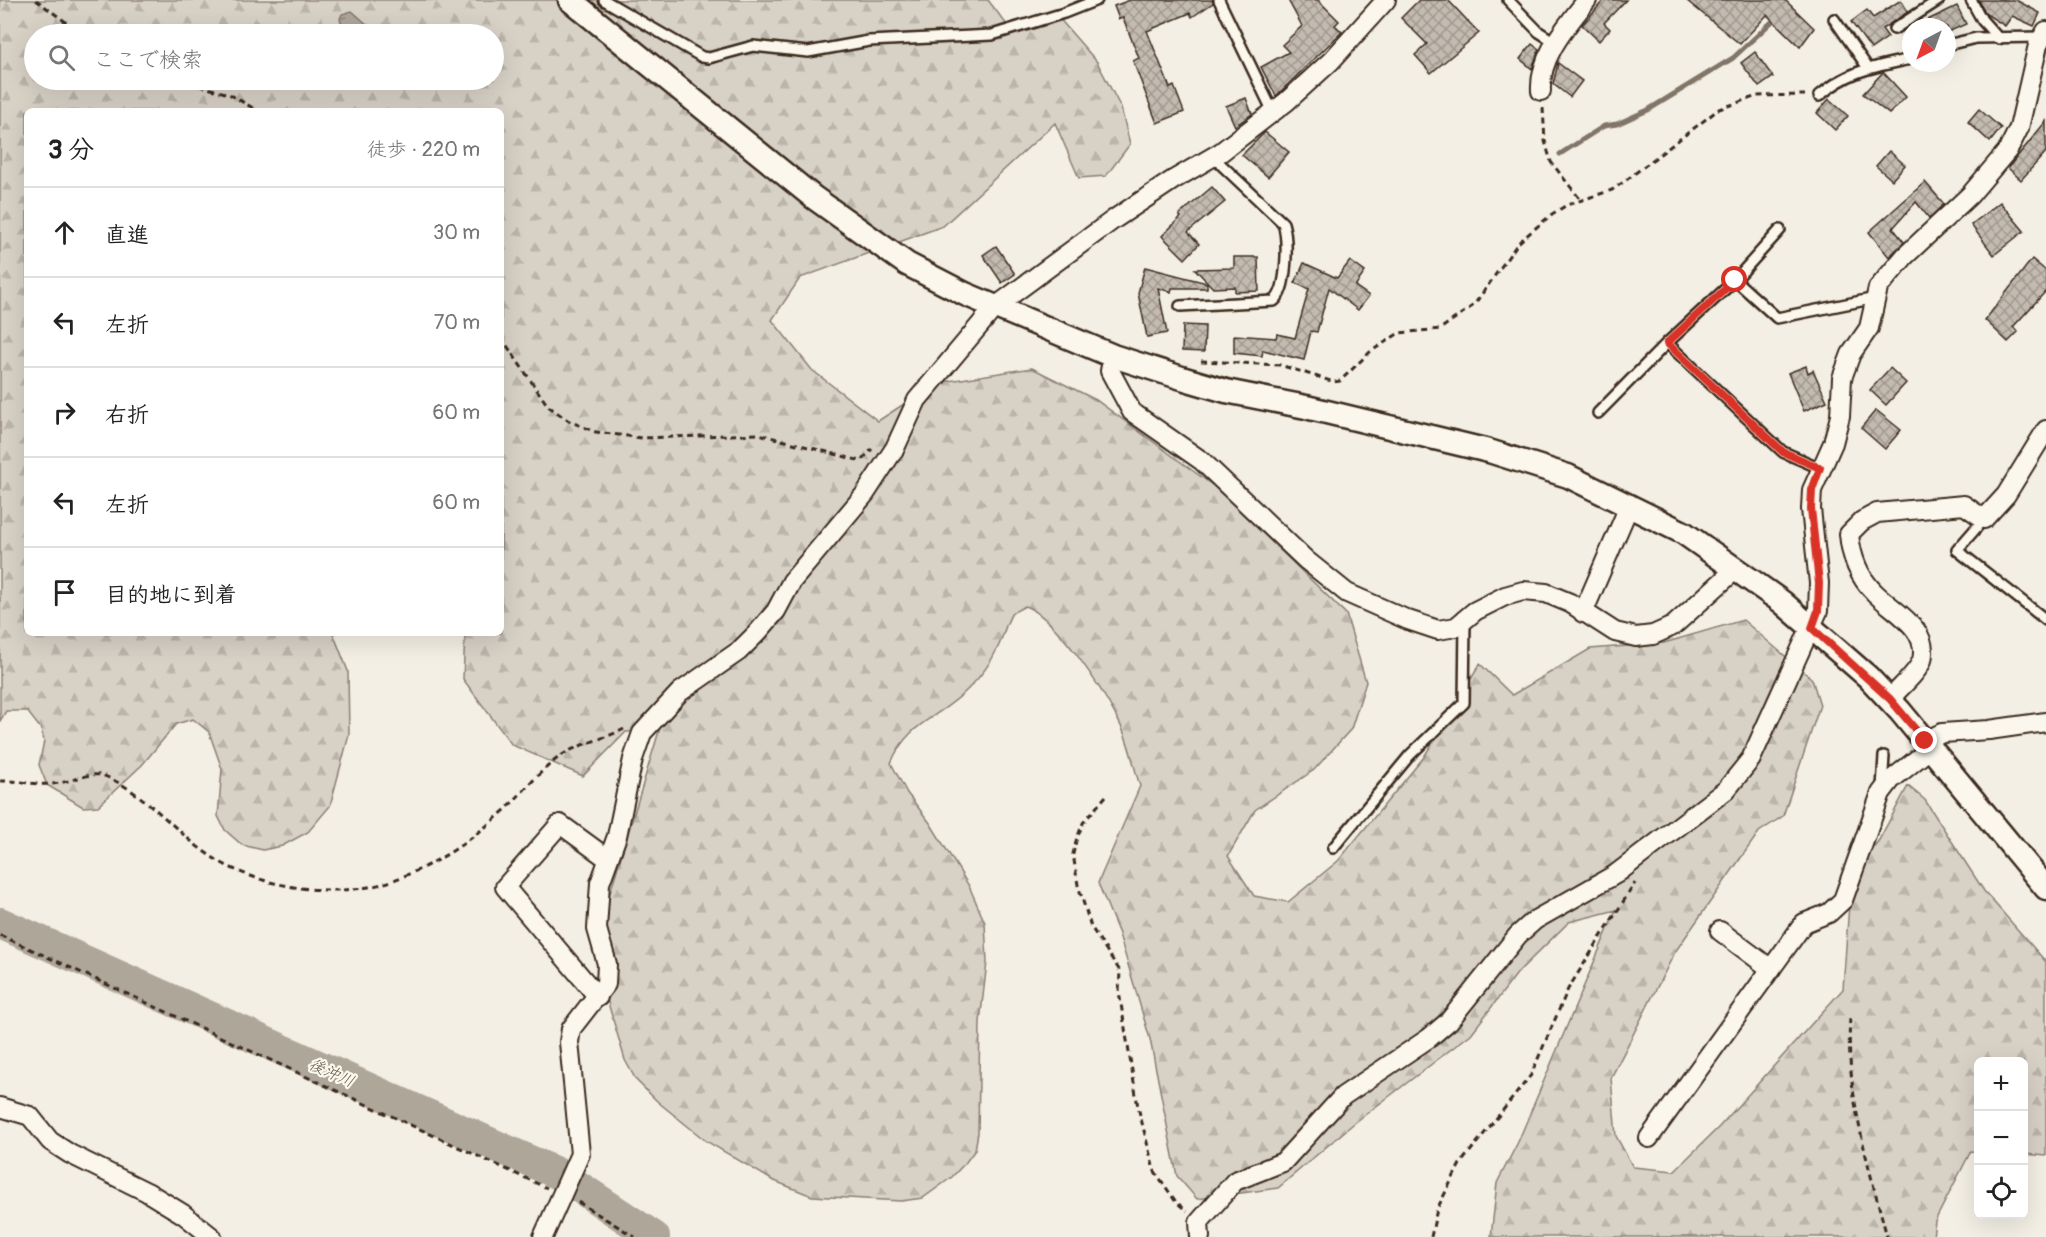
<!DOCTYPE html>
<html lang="ja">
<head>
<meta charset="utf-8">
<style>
  body { margin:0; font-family:Pangolin,"Klee One",sans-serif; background:#f2f2f2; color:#222 }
  .controls { position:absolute; right:18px; bottom:18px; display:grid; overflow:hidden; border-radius:9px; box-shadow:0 6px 24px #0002 }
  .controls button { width:54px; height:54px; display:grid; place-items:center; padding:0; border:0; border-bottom:2px solid #e0e0e0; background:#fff; color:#222; font:30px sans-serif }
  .compass { position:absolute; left:1902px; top:18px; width:54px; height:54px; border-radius:50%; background:#fff; box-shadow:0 6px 24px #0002; rotate:221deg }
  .stop { position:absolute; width:18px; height:18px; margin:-14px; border:4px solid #d93025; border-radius:50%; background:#fff }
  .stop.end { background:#d93025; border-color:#fff; box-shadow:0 2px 6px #0008 }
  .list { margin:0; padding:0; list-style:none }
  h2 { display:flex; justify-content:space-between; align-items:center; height:78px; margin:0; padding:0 24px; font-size:26px }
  h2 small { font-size:20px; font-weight:400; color:#767676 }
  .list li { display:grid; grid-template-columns:39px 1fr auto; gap:18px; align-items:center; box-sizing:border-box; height:90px; padding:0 24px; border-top:2px solid #e0e0e0 }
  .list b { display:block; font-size:22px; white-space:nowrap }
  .list em { font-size:20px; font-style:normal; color:#767676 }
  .icon { flex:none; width:33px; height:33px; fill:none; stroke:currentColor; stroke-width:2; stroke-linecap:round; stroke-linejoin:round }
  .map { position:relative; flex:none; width:2046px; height:1237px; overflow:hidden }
  .search { position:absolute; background:#fff; box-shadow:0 6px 24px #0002; left:24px; top:24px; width:480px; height:66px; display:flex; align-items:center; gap:15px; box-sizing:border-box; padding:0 21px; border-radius:33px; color:#767676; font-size:22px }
  .panel { position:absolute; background:#fff; box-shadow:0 6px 24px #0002; left:24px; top:108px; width:480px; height:528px; border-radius:9px }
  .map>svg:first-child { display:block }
  .forest { fill:url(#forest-firs); stroke:#8a7e72; stroke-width:1.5; fill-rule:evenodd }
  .water { fill:url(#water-ripples); stroke:#817468; stroke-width:1.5 }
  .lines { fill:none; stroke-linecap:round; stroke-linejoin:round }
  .stream { stroke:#817468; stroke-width:5 }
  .river { stroke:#afa69a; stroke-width:32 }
  .building { fill:url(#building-cross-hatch); stroke:#3b2a1e; stroke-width:1.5 }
  .service-casing { stroke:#3b2a1e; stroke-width:14 }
  .minor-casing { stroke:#3b2a1e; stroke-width:22 }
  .tertiary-casing { stroke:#3b2a1e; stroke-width:27 }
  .path { stroke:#3b2a1e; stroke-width:3; stroke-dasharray:6 4.5; stroke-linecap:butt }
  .service { stroke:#fbf7ec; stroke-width:9 }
  .minor { stroke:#fbf7ec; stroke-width:18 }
  .tertiary { stroke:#fbf7ec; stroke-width:22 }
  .route { stroke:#d93025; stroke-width:8 }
  .labels { text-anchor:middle; stroke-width:4.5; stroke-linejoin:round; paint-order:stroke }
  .water-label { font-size:16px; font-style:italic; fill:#645549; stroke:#fbf7ec }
</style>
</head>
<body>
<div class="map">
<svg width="2046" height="1237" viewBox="0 0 2046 1237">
  <defs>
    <pattern id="forest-firs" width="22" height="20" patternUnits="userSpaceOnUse" patternTransform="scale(1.5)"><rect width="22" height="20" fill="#d8d1c6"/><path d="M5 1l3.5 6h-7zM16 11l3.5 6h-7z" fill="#bab4aa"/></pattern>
    <pattern id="water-ripples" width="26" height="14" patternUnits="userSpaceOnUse" patternTransform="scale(1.5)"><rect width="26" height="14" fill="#afa69a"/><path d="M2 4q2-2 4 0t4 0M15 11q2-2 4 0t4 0" fill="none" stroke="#90877d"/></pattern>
    <pattern id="building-cross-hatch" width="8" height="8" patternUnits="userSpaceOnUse" patternTransform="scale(1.5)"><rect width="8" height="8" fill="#c3bbb0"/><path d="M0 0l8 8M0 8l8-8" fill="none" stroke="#a0988f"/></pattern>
  </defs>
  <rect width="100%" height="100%" fill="#f3efe4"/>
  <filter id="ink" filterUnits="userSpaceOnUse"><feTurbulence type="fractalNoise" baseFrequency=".0167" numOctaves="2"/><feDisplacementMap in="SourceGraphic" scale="12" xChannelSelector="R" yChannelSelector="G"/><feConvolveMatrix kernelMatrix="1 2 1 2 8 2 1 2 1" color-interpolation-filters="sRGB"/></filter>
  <g filter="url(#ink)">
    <path class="forest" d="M0,0H988L1010,29L1058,17L1097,62L1121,108L1130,144L1106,176L1079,178L1055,123L943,226L800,278L772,320L812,370L878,421L936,383L1032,368L1096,400L1215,487L1346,614L1366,682L1351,729L1314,770L1255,810L1228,856L1254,896L1288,902L1338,861L1424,757L1480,664L1512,695L1590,649L1664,643L1743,620L1812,679L1820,705L1783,816L1759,832L1675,952L1611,1078L1616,1136L1633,1167L1674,1171L1719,1127L1843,989L1851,876L1879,840L1908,786L1925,800L1984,891L2046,962V1156L2024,1154V1062H1978V1152L1971,1151L1935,1221L1933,1237H1491L1497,1183L1518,1142L1616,910L1569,922L1519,971L1471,1034L1353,1124L1278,1188L1197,1199L1177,1176L1150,1039L1119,934L1098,883L1140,786C1133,765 1129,739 1118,720C1102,689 1057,618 1025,606L1012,613C1005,624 1003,639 996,651C990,664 979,678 969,688C940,719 909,720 891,763L907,793L930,823L969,886L985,923L987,962L980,1022L978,1133L975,1150L966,1162L952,1177L923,1198L901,1201L812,1196L772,1180L706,1141L658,1102L636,1080L625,1060L606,996L596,939L659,731L626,732L583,776L512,745L463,679L465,633H501V111H27V633H333L348,671L349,735L330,806L308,832L282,846L263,850L242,845L225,830L218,816L222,769L209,732L193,719L176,724L142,765L98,806L83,807L47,785L39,765L44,741L41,729L27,711H6L0,721ZM34,34H494V80H34Z"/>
    <polygon class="water" points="352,11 378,34 346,34 340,19 342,14"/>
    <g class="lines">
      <polyline class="stream" points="1560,154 1604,126 1617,124 1648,110 1733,58 1777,17"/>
      <polyline class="river" points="0,923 561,1175 654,1237"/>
    </g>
    <g class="building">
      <polygon points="1130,0 1212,0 1213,3 1192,17 1190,13 1147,31 1170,88 1174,86 1184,112 1157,123 1133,61 1139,58 1123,18 1119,19 1114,6"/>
      <polygon points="1288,0 1318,0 1339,21 1335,25 1342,32 1276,96 1261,67 1289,52 1282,45 1302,26"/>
      <polygon points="1419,0 1448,0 1479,33 1431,73 1415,55 1427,44 1401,18"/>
      <polygon points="1604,0 1626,0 1604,23 1610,29 1599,41 1582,25"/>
      <polygon points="1686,0 1785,0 1814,28 1800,47 1767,15 1740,44"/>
      <polygon points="1901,0 1908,12 1882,29 1888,37 1871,49 1851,22 1867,10 1873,18"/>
      <polygon points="1979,0 2016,0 2040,13 2034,26 2012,16 2005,26 1986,14"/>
      <polygon points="1957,6 1966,24 1948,32 1947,27 1913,27"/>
      <polygon points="1532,44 1539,49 1532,69 1520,59"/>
      <polygon points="1755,52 1773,77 1759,87 1741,63"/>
      <polygon points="1558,63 1582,81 1570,97 1553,84"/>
      <polygon points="1883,72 1906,97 1889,114 1863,94"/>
      <polygon points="1246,98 1252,114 1235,126 1226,106"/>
      <polygon points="1829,99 1848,116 1835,130 1817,113"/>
      <polygon points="1979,109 2001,128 1990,142 1968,122"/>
      <polygon points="2046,121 2046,152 2021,180 2008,168"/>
      <polygon points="1265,132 1289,152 1268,177 1242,155"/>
      <polygon points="1889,151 1905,165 1892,180 1876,166"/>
      <polygon points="1925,182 1944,204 1929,218 1916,202 1893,228 1904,242 1889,257 1869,232"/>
      <polygon points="1212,187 1225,202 1188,232 1199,244 1185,259 1162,236 1181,217 1179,215"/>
      <polygon points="2000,202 2024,231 1994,255 1971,225"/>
      <polygon points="996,246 1015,274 1002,283 983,255"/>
      <polygon points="1234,257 1258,257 1259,291 1235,292 1235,287 1213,288 1195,269 1234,268"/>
      <polygon points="2032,259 2046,271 2046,291 2013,327 2018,332 2008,342 1985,320"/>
      <polygon points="1350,261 1365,272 1355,286 1369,296 1358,310 1329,288 1317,332 1311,331 1304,360 1263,350 1262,356 1234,353 1234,335 1276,338 1277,334 1295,338 1309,289 1295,283 1304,263 1337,278"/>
      <polygon points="1145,267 1207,283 1207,288 1172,288 1171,292 1158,288 1167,333 1147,337 1138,293"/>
      <polygon points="1183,325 1205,326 1204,352 1182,351"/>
      <polygon points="1806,366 1808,373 1813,370 1827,401 1804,411 1788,373"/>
      <polygon points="1890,368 1906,383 1886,405 1870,390"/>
      <polygon points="1876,410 1901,430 1885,449 1861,428"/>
    </g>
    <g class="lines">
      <g class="service-casing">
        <g id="service">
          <polyline points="604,0 702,57 709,58 753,46 808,52 869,41 992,35 1064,13 1097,0"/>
          <polyline points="1219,0 1273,112"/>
          <polyline points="1508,0 1539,32 1555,42"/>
          <polyline points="1971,0 1982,20 1999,39"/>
          <polyline points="1834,19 1868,68"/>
          <polyline points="1894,29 1939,0"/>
          <polyline points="1947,45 1976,38 2043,37"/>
          <path d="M1819,96C1849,70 1874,67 1911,59"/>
          <polyline points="1735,280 1780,230"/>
          <path d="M1180,306L1274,301C1288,290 1288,239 1283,223L1213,157"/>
          <polyline points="1598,413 1667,343"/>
          <polyline points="1820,468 1783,452 1667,343 1735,280 1777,318 1876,298"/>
          <polyline points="1984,519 1957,550 2046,620"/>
          <polyline points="1882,788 1884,756"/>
          <polyline points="1333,848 1410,755 1464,703 1465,620"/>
        </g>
      </g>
      <g class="minor-casing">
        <g id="minor">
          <path d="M1541,91C1539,56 1567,26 1587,0"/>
          <polyline points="1113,356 1110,371 1132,412 1202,461 1306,560 1347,593 1408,620 1438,630 1456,627 1475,611 1505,596 1523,591 1546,593 1570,603 1615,632 1636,637 1653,635 1673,626 1736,569"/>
          <polyline points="1583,613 1630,504"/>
          <path d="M1890,699C1899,688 1918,673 1922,660C1930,628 1892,611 1874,592C1858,576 1851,556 1849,534L1862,521L1877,513L1964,505L1984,519L2006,495L2046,430"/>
          <polyline points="1925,741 1942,733 1989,730 2046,722"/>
          <polyline points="1720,931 1771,969"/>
          <polyline points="598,997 505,887 560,824 608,859"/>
          <polyline points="0,1107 30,1116 50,1141 70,1154 147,1192 183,1214 212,1237"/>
          <polyline points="1649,1138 1804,923 1829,913 1843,900 1881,793 1891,780 1931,748"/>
          <polyline points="543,1237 580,1154 569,1042 571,1029 606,984 607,964 597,929 600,883 617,836 633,759 642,733 680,692 739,651 758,632 776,611 792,581 865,494 895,448 917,400 995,307 1113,220 1173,180 1221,152 1286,102 1331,61 1386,0"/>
          <polyline points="1200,1237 1199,1222 1235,1181 1283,1162 1343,1096 1429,1038 1449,1021 1518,935 1535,920 1616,874 1726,790 1751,759 1818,611 1819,583 1811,509 1812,490 1833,443 1840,416 1842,378 1851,354 1869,328 1878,288 1905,256 1970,195 2008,150 2019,128 2038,45 2046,31"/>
        </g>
      </g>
      <g class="tertiary-casing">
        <polyline id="tertiary" points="570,0 813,197 907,264 965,294 1113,356 1185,379 1226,391 1306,407 1489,451 1568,476 1684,533 1782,602 1868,677 1900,711 2046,888"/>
      </g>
      <g class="path">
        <polyline points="36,0 82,34"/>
        <polyline points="179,80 229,94 258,111"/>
        <polyline points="1543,108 1545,141 1551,162 1580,199"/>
        <polyline points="501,337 548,406 569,421 596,432 642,438 759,434 861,461 872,449"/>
        <polyline points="1201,361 1280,365 1334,382 1340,381 1370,352 1399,333 1440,329 1474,305 1518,243 1552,214 1567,205 1612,190 1625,181 1719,109 1757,96 1805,95"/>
        <path d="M0,781C20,780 39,787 59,783C74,781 93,770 107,777C148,795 176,833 212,857C258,888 339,900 391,881C436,865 471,841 506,809C523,792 539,772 558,758C578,743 603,740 624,729"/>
        <polyline points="1106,796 1083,823 1076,841 1073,854 1078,885 1091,927 1120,971 1119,992 1138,1107 1154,1170 1176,1202 1187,1211"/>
        <polyline points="0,935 547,1188"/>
        <path d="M1850,1018C1845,1091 1869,1167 1887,1237"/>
        <polyline points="578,1202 635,1237"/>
        <polyline points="1431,1237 1437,1209 1460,1164 1531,1075 1568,989 1635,883"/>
      </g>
      <use href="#service" class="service"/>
      <use href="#minor" class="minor"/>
      <use href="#tertiary" class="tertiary"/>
    </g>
  </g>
  <g class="lines" filter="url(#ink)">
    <polyline class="route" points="1735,280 1667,343 1783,452 1820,468 1812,490 1811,509 1819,583 1818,611 1812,628 1890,699 1925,741"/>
  </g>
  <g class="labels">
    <g class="water-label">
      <text transform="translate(332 1072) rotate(24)" y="6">後沖川</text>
    </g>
  </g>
</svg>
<div class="controls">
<button>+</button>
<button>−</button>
<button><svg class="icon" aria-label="locate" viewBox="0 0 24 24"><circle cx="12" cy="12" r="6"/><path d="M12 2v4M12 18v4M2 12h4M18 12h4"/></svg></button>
</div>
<svg class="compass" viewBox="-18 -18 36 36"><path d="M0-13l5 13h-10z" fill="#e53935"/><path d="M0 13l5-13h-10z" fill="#767676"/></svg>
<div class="stop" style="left:1735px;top:280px"></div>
<div class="stop end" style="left:1925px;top:741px"></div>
<div class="search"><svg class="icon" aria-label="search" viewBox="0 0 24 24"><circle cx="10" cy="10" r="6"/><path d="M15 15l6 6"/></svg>ここで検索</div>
<section class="panel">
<h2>3 分<small>徒歩 · 220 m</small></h2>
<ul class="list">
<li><svg class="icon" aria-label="ahead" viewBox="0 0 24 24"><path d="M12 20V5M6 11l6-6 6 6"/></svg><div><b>直進</b></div><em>30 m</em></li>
<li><svg class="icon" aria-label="left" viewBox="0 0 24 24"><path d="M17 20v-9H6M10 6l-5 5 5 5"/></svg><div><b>左折</b></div><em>70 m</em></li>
<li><svg class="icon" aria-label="right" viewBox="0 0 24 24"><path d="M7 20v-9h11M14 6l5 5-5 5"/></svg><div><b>右折</b></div><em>60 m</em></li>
<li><svg class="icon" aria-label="left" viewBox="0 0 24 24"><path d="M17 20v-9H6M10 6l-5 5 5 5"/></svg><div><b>左折</b></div><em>60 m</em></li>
<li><svg class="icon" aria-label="arrive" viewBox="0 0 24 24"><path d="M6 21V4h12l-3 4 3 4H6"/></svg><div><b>目的地に到着</b></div></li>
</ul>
</section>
</div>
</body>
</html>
